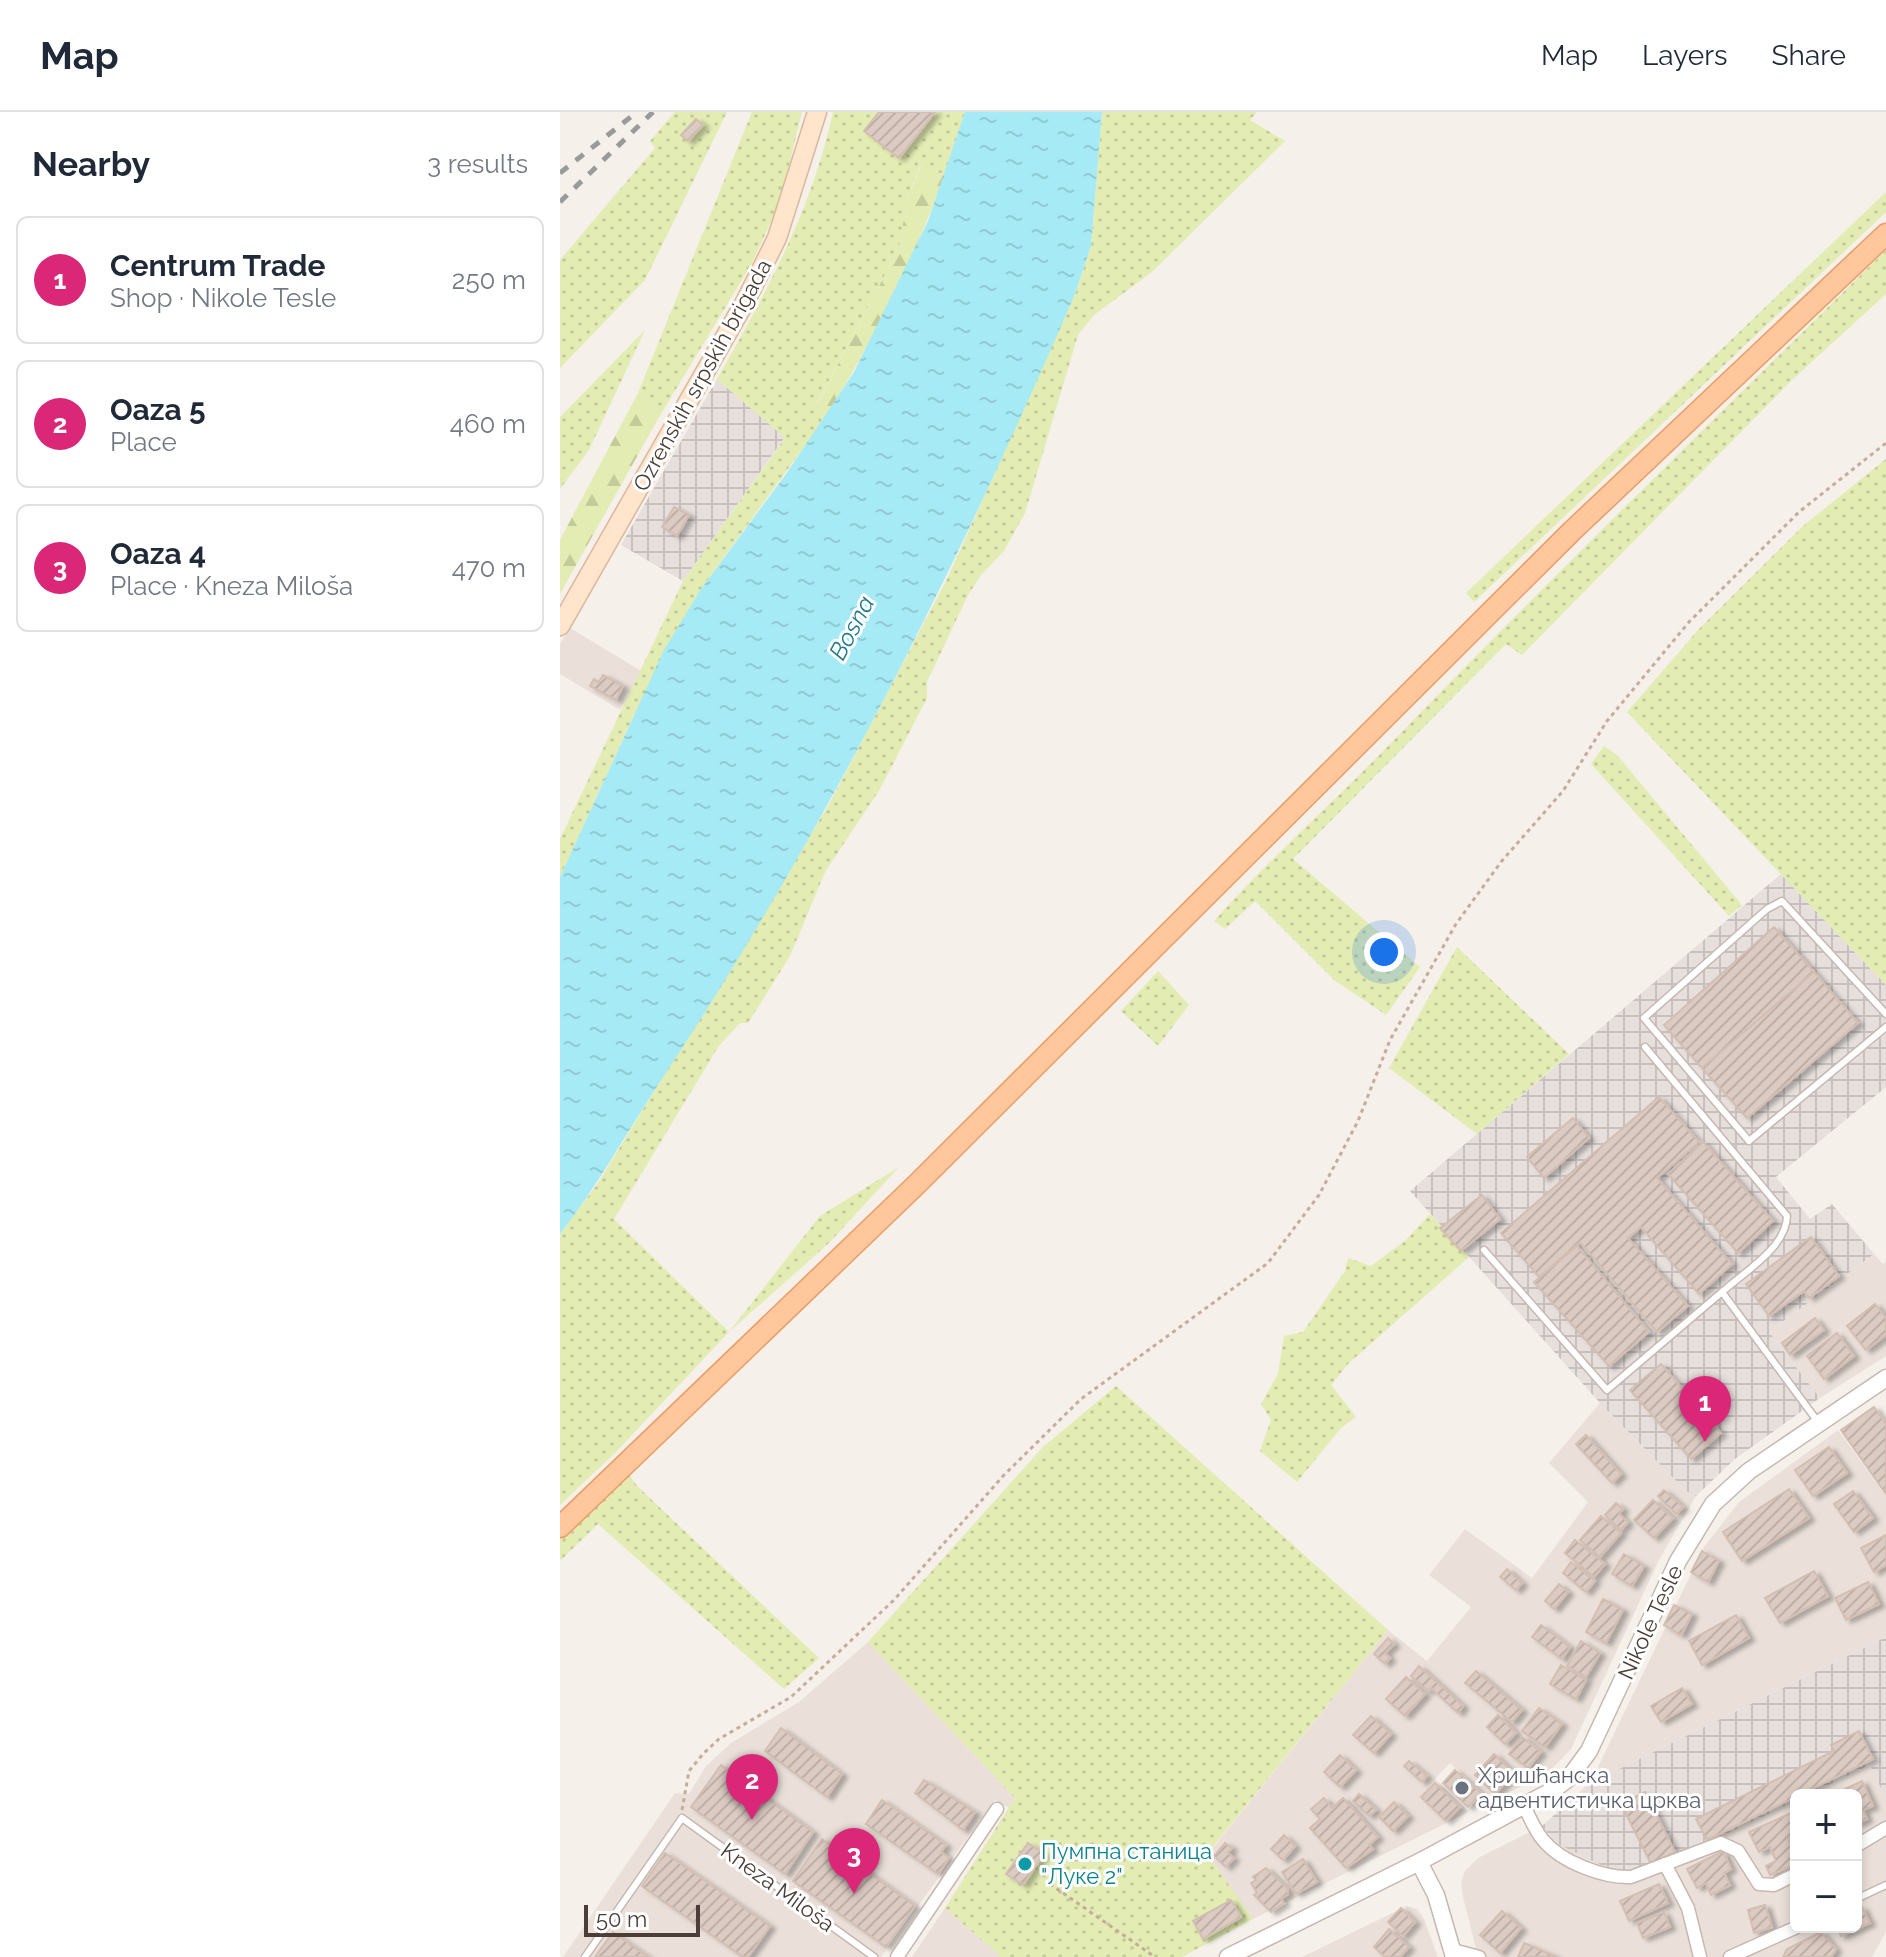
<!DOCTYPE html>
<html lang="en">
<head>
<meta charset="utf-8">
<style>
  body { margin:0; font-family:Raleway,sans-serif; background:#f2f2f3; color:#1f2937 }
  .controls { position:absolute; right:24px; bottom:24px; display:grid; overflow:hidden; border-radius:12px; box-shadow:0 4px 12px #0003 }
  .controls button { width:72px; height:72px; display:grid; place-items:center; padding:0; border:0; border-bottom:2px solid #e0e1e3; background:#fff; color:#1f2937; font:40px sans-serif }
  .scale { position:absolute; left:24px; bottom:20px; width:116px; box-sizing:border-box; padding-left:8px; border:4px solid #4b3e38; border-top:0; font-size:22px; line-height:28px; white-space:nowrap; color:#4b3e38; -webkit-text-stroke:6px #fff; paint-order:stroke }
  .you { position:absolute; left:824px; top:840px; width:28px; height:28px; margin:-20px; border:6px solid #fff; border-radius:50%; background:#1a73e8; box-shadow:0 0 0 12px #1a73e833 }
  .badge { display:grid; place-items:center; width:52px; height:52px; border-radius:50%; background:#db2777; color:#fff; font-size:26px; font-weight:700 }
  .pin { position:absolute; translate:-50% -66px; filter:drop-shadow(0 2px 4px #0008) }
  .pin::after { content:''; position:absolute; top:42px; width:28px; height:24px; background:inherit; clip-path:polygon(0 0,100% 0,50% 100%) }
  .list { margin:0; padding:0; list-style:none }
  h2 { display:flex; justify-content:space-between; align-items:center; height:104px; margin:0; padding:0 32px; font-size:34px }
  h2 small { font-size:26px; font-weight:400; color:#747a83 }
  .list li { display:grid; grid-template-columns:52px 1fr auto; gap:24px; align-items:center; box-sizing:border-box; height:128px; margin:0 16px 16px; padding:0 16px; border:2px solid #e0e1e3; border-radius:12px }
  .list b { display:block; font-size:30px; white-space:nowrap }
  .list p { margin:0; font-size:26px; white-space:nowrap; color:#747a83 }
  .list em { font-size:26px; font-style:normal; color:#747a83 }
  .map { position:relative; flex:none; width:1326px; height:1845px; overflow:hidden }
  header { display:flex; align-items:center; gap:48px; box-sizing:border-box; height:112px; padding:0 40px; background:#fff; border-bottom:2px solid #e0e1e3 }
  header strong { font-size:38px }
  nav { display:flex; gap:44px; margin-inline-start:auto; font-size:28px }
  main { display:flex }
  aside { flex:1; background:#fff }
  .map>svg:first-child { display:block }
  .residential { fill:#eae0d9 }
  .industrial { fill:url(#industrial-grid) }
  .grass { fill:url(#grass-dots) }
  .forest { fill:url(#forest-firs) }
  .water { fill:url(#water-ripples) }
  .building { fill:url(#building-hatch); stroke:#d4beb2; stroke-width:2; filter:url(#shadow) }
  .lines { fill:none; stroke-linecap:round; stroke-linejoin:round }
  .service-casing { stroke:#c6b8b0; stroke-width:9 }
  .minor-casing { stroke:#c6b8b0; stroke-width:15 }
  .tertiary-casing { stroke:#c6b8b0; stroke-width:19 }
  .secondary-casing { stroke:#dbb89b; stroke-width:21 }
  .primary-casing { stroke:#ea9d65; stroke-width:23 }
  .path { stroke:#c5ac9d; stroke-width:3; stroke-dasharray:4 4; stroke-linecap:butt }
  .service { stroke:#fff; stroke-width:6 }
  .minor { stroke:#fff; stroke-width:12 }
  .tertiary { stroke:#fff; stroke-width:16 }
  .secondary { stroke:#ffe5cc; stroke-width:18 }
  .primary { stroke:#ffc79b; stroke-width:20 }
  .rail { stroke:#9a9a9a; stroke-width:5; stroke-dasharray:10 10; stroke-linecap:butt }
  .worship-dot { fill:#6b7280; stroke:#fff; stroke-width:3 }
  .culture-dot { fill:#0f9aa8; stroke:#fff; stroke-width:3 }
  .labels { text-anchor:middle; stroke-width:6; stroke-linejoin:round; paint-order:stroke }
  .street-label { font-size:22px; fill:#4b3e38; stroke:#fff }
  .worship-label { font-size:22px; fill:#5b616d; stroke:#fff; text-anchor:start }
  .culture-label { font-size:22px; fill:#0d838f; stroke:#fff; text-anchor:start }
  .water-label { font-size:24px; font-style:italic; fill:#227b8a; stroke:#fff }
</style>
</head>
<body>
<header>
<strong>Map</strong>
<nav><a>Map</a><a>Layers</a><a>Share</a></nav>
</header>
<main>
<aside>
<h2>Nearby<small>3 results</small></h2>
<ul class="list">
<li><span class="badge">1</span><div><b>Centrum Trade</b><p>Shop · Nikole Tesle</p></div><em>250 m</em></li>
<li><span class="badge">2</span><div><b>Oaza 5</b><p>Place</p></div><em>460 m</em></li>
<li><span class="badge">3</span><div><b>Oaza 4</b><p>Place · Kneza Miloša</p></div><em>470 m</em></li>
</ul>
</aside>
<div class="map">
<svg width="1326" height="1845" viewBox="0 0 1326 1845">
  <defs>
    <pattern id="industrial-grid" width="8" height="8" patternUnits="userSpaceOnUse" patternTransform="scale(2)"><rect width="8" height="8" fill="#e6dfdc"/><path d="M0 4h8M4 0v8" fill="none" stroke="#c7c0be"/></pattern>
    <pattern id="grass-dots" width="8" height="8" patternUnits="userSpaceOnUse" patternTransform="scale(2)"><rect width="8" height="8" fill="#e2ecb3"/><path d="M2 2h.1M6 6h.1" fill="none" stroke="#c3cb9b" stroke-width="1.8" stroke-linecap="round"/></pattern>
    <pattern id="forest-firs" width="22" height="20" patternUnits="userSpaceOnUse" patternTransform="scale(2)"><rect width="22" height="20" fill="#e2ecb3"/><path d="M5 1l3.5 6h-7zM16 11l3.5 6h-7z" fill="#c3cb9b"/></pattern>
    <pattern id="water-ripples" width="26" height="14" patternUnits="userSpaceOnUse" patternTransform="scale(2)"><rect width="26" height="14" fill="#a6eaf5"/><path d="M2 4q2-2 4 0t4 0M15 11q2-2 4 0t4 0" fill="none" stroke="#90cad3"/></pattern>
    <pattern id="building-hatch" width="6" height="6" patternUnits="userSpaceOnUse" patternTransform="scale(2)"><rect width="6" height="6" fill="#dccbc3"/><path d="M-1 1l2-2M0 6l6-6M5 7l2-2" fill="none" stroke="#beafa8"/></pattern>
    <filter id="shadow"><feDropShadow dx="5.5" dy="3" stdDeviation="2" flood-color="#0004"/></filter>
  </defs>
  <rect width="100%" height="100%" fill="#f6f0eb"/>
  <g class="residential">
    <polygon points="10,516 83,560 60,598 0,562 0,532"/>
    <polygon points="1314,1142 1323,1152 1326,1150 1326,1244 1260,1286 1209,1220"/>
    <polygon points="1040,1291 1126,1379 1136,1384 1099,1448 1011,1637 987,1662 931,1689 890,1651 875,1667 909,1700 693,1807 647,1743 828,1518 867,1549 911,1495 869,1463 905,1417 972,1466 1028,1390 989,1351"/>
    <polygon points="1278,1318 1326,1385 1326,1525 1047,1663 1036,1659 1144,1435 1179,1390"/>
    <polygon points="308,1530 455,1686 449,1696 435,1688 321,1845 3,1845 115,1681 129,1682 146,1654 171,1631 239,1590"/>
    <polygon points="1310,1653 1326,1687 1326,1820 1312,1845 918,1845 903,1785 901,1770 905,1759 918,1746 982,1714 988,1724 1056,1760 1070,1759 1145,1732 1236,1688 1236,1815 1296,1815 1296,1683 1248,1683"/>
    <polygon points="847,1794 857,1797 864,1807 878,1845 742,1845"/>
    <polygon points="385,1796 441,1845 352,1845"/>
  </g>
  <g class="industrial">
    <polygon points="157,267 225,325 123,469 61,433"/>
    <polygon points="1221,762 1326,873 1326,975 1216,1065 1250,1107 1272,1092 1314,1142 1209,1220 1260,1286 1175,1347 1136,1384 1126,1379 1040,1291 850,1079"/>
    <polygon points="1326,1525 1326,1687 1310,1653 1248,1683 1236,1683 1236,1689 1145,1732 1070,1759 1056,1760 996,1731 982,1714 1025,1675 1036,1659 1047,1663"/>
  </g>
  <g class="grass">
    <polygon points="115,0 167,0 85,168 0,256 0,148 95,36 90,29"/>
    <polygon points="192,0 242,0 220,90 192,151 98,307 87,286 78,281"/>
    <path d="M273,0H405L385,63L360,54L347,88L339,136L257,291L262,310L141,477L73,605L0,765V727L123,469L225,326L157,267C206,181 252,98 273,0Z"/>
    <polygon points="542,0 697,0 690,8 725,29 592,160 534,203 518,223 465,401 444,439 421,463 408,483 367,570 367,586 320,677 265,760 230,844 188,911 180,911 158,935 54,1107 169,1220 260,1104 339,1055 269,1131 169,1220 55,1341 0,1393 0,1122 38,1071 268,694 387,467 515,182 531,134"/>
    <polygon points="1326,80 1326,100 914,490 906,481"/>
    <path d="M1326,138V182L1232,268L962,543L946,532L733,747L860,855L826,903L774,868L695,789L665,817L654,809C711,745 774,690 833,629C994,462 1161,301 1326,138Z"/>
    <polygon points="85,218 29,338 0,377 0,305"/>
    <polygon points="1326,347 1326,873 1067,600 1139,517 1243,414"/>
    <polygon points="1044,634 1057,643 1182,793 1169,804 1031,652"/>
    <polygon points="897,835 1009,942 917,1022 829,956"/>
    <polygon points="598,859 629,893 598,934 561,899"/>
    <polygon points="870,1102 909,1145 788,1252 771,1273 796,1305 781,1316 737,1370 700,1339 711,1308 701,1292 718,1262 724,1224 743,1220 785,1159 788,1146 811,1154 846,1128"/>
    <polygon points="556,1274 828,1518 647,1742 693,1807 622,1845 441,1845 385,1796 455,1686 308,1530 483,1335"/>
    <polygon points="66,1358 77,1374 259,1546 224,1577 38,1412 0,1449 0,1424"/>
  </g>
  <g class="forest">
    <path d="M361,54L385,63C352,150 312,233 262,310L257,292L339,136L347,88Z"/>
    <polygon points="78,281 87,286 98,307 0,482 0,428"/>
  </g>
  <path class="water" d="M405,0H542L531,134L515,182C396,458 262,726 96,976C64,1025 36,1076 0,1122V765L104,538L141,477L226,362L294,260L368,109Z"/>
  <g class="building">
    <polygon points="319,0 375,0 339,46 304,19"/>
    <polygon points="136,7 143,13 128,29 121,23"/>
    <polygon points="114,395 129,403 117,424 102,415"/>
    <polygon points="43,563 63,574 56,588 30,574 34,567 39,570"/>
    <polygon points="1214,815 1254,860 1142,956 1104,913"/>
    <polygon points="1254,860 1298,911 1187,1006 1142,956"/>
    <polygon points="1099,985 1139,1030 1097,1066 1172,1152 1139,1182 1081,1115 1068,1126 1128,1194 1097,1220 1020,1130 979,1165 941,1121"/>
    <polygon points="1013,1006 1029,1026 984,1066 967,1045"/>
    <polygon points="1143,1030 1213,1109 1178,1141 1108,1062"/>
    <polygon points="922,1083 940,1107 901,1139 880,1116"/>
    <polygon points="1251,1125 1279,1164 1249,1186 1244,1179 1209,1204 1186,1172"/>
    <polygon points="1017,1134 1089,1220 1049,1254 974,1170"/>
    <polygon points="1315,1192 1326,1206 1326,1223 1306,1238 1287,1214"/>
    <polygon points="1255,1206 1264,1218 1230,1243 1222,1231"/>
    <polygon points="1277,1221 1294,1244 1264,1267 1247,1244"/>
    <polygon points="1101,1252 1161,1321 1131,1347 1070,1278"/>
    <polygon points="1314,1295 1326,1312 1326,1382 1281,1318"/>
    <polygon points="1026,1323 1061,1362 1052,1371 1016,1332"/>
    <polygon points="1269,1335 1287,1361 1253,1384 1235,1358"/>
    <polygon points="1229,1377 1249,1406 1182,1449 1163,1420"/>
    <polygon points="1104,1378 1123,1395 1116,1402 1098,1384"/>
    <polygon points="1293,1379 1313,1406 1294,1420 1274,1392"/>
    <polygon points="1093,1388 1113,1406 1094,1426 1074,1408"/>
    <polygon points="1056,1391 1063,1397 1059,1402 1068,1410 1061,1418 1045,1403"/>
    <polygon points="1041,1404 1061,1421 1040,1445 1020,1428"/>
    <polygon points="1326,1423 1326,1453 1314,1460 1301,1436"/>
    <polygon points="1015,1428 1045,1452 1034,1465 1005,1441"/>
    <polygon points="1142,1439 1159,1449 1148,1470 1131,1460"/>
    <polygon points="1064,1442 1084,1454 1072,1474 1052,1462"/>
    <polygon points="1011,1450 1035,1469 1026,1480 1003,1461"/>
    <polygon points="947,1457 962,1471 956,1478 940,1465"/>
    <polygon points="1254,1459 1268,1484 1220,1511 1205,1486"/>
    <polygon points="1308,1470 1319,1492 1286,1508 1275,1486"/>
    <polygon points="999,1472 1008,1480 994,1497 985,1489"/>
    <polygon points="1043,1487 1063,1498 1046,1531 1026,1520"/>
    <polygon points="1114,1493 1132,1502 1121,1523 1104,1513"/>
    <polygon points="1176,1503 1189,1526 1142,1553 1129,1529"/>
    <polygon points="981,1513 1010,1535 1002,1547 972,1525"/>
    <polygon points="828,1526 834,1532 825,1541 830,1546 825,1552 814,1542"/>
    <polygon points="1021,1529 1040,1541 1026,1565 1007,1554"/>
    <polygon points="1001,1553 1026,1568 1016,1587 990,1572"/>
    <polygon points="859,1554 903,1594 898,1601 871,1576 868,1579 851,1564"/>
    <polygon points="916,1559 962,1598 952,1610 905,1571"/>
    <polygon points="846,1565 865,1582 845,1604 826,1587"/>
    <polygon points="1122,1576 1132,1592 1101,1610 1091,1594"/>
    <polygon points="979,1596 1002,1612 985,1635 962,1619"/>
    <polygon points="938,1603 956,1621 945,1632 927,1615"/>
    <polygon points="811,1604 831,1622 814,1641 793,1623"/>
    <polygon points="221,1616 282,1662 267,1685 205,1639"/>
    <polygon points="1299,1619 1313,1647 1147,1728 1136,1707 1274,1639 1271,1633"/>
    <polygon points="962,1625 981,1640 968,1656 949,1642"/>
    <polygon points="934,1642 954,1661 935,1682 915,1663"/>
    <polygon points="780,1643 796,1658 780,1675 764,1660"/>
    <polygon points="849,1649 867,1664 862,1670 844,1654"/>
    <polygon points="161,1653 253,1720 225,1762 131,1695"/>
    <polygon points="895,1658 921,1681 908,1695 883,1671"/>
    <polygon points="364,1668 415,1700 403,1718 355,1681"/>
    <polygon points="1302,1669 1313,1694 1303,1698 1307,1707 1296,1712 1296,1683 1272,1683"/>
    <polygon points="875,1671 900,1695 886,1709 861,1685"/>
    <polygon points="1085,1680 1115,1740 1091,1752 1061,1692"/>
    <polygon points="799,1682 816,1698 809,1704 793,1689"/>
    <polygon points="764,1686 772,1696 783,1686 818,1725 809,1733 813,1737 786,1756 750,1716 760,1707 751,1697"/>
    <polygon points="322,1688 386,1733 381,1740 389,1746 378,1762 306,1712"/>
    <polygon points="834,1690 848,1704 833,1719 819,1705"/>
    <polygon points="1231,1701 1236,1723 1228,1727 1236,1752 1210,1763 1206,1754 1216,1749 1210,1735 1199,1740 1189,1720"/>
    <polygon points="724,1723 735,1734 723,1748 711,1737"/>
    <polygon points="262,1727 355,1794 326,1835 233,1769"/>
    <polygon points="468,1731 484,1742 463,1773 446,1762"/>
    <polygon points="665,1731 672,1736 668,1741 674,1746 666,1755 654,1744"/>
    <polygon points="1163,1739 1171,1757 1164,1761 1170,1773 1151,1783 1146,1771 1137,1776 1127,1757"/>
    <polygon points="105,1741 210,1814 188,1845 183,1845 82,1774"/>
    <polygon points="743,1747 757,1770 736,1782 722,1760"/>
    <polygon points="706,1756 728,1777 728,1782 721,1787 724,1791 711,1800 694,1783 697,1781 691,1771 696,1768 693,1765"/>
    <polygon points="1099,1772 1108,1791 1069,1809 1060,1789"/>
    <polygon points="671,1788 681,1805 643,1827 633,1809"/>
    <polygon points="1205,1793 1212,1815 1194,1821 1188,1798"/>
    <polygon points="1302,1795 1310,1811 1281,1824 1277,1815 1296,1815 1296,1798"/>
    <polygon points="841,1796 855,1810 843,1824 828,1810"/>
    <polygon points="942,1799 961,1816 940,1841 920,1823"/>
    <polygon points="1104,1800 1110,1815 1083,1826 1077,1811"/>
    <polygon points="829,1817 849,1835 840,1845 825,1845 814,1835"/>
    <polygon points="53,1820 88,1845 35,1845"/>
    <polygon points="1261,1820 1276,1837 1271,1845 1223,1845 1227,1837"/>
    <polygon points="964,1831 997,1845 958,1845"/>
  </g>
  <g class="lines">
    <g class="service-casing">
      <g id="service">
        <polyline points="1326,902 1222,789 1207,797 1084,906 1189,1029 1326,915"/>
        <path d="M1085,935L1227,1104C1226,1136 1184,1160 1162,1180L1258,1310"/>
        <polyline points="924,1138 1047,1278 1162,1180"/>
        <polyline points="1296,1787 1326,1773"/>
        <polyline points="25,1845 122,1706 314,1845"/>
      </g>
    </g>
    <g class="minor-casing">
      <g id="minor">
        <path d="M964,1693C969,1705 975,1718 983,1728C1001,1750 1043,1766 1071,1765L1161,1731L1178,1739L1199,1772L1214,1773L1236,1762"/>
        <polyline points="1296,1734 1326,1716"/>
        <polyline points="1105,1752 1128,1796 1140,1845"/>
        <polyline points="893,1838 919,1845"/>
        <polyline points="337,1845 437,1697"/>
        <polyline points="1170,1845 1237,1815"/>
      </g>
    </g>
    <g class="tertiary-casing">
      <g id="tertiary">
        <polyline points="859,1750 876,1783 894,1845"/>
        <polyline points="668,1845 859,1750 993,1678 1009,1666 1029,1639 1118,1449 1153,1392 1189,1359 1326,1266"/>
      </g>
    </g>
    <g class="secondary-casing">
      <polyline id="secondary" points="0,514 185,190 217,126 257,0"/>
    </g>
    <g class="primary-casing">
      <polyline id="primary" points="0,1415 356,1073 1012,419 1326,122"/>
    </g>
    <g class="path">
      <polyline points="122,1698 129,1659 143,1642 159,1627 231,1585 334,1488 443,1364 521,1287 708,1151 759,1083 798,1009 830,928 896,812 941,750 1003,679 1047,609 1129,510 1239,400 1326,331"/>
      <polyline points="490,1772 595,1845"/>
    </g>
    <use href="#service" class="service"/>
    <use href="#minor" class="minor"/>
    <use href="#tertiary" class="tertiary"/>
    <use href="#secondary" class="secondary"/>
    <use href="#primary" class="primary"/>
    <g class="rail">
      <polyline points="0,61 77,0"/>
      <polyline points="0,90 93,0"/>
    </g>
  </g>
  <circle class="worship-dot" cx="902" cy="1676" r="8"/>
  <circle class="culture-dot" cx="465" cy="1752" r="8"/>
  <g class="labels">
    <g class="street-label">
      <text transform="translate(142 263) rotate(-61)" y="8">Ozrenskih srpskih brigada</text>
      <text transform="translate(1090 1510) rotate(-65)" y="8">Nikole Tesle</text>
      <text transform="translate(218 1775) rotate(36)" y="8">Kneza Miloša</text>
    </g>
    <g class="worship-label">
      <text x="918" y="1671">Хришћанска<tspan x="918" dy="25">адвентистичка црква</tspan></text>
    </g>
    <g class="culture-label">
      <text x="481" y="1747">Пумпна станица<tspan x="481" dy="25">"Луке 2"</tspan></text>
    </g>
    <g class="water-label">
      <text transform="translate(292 516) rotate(-62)" y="8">Bosna</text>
    </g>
  </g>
</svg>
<div class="controls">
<button>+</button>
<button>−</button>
</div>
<div class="scale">50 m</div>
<div class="you"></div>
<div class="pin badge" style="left:1145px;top:1330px">1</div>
<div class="pin badge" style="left:192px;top:1708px">2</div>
<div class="pin badge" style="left:294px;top:1782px">3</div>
</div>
</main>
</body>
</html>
